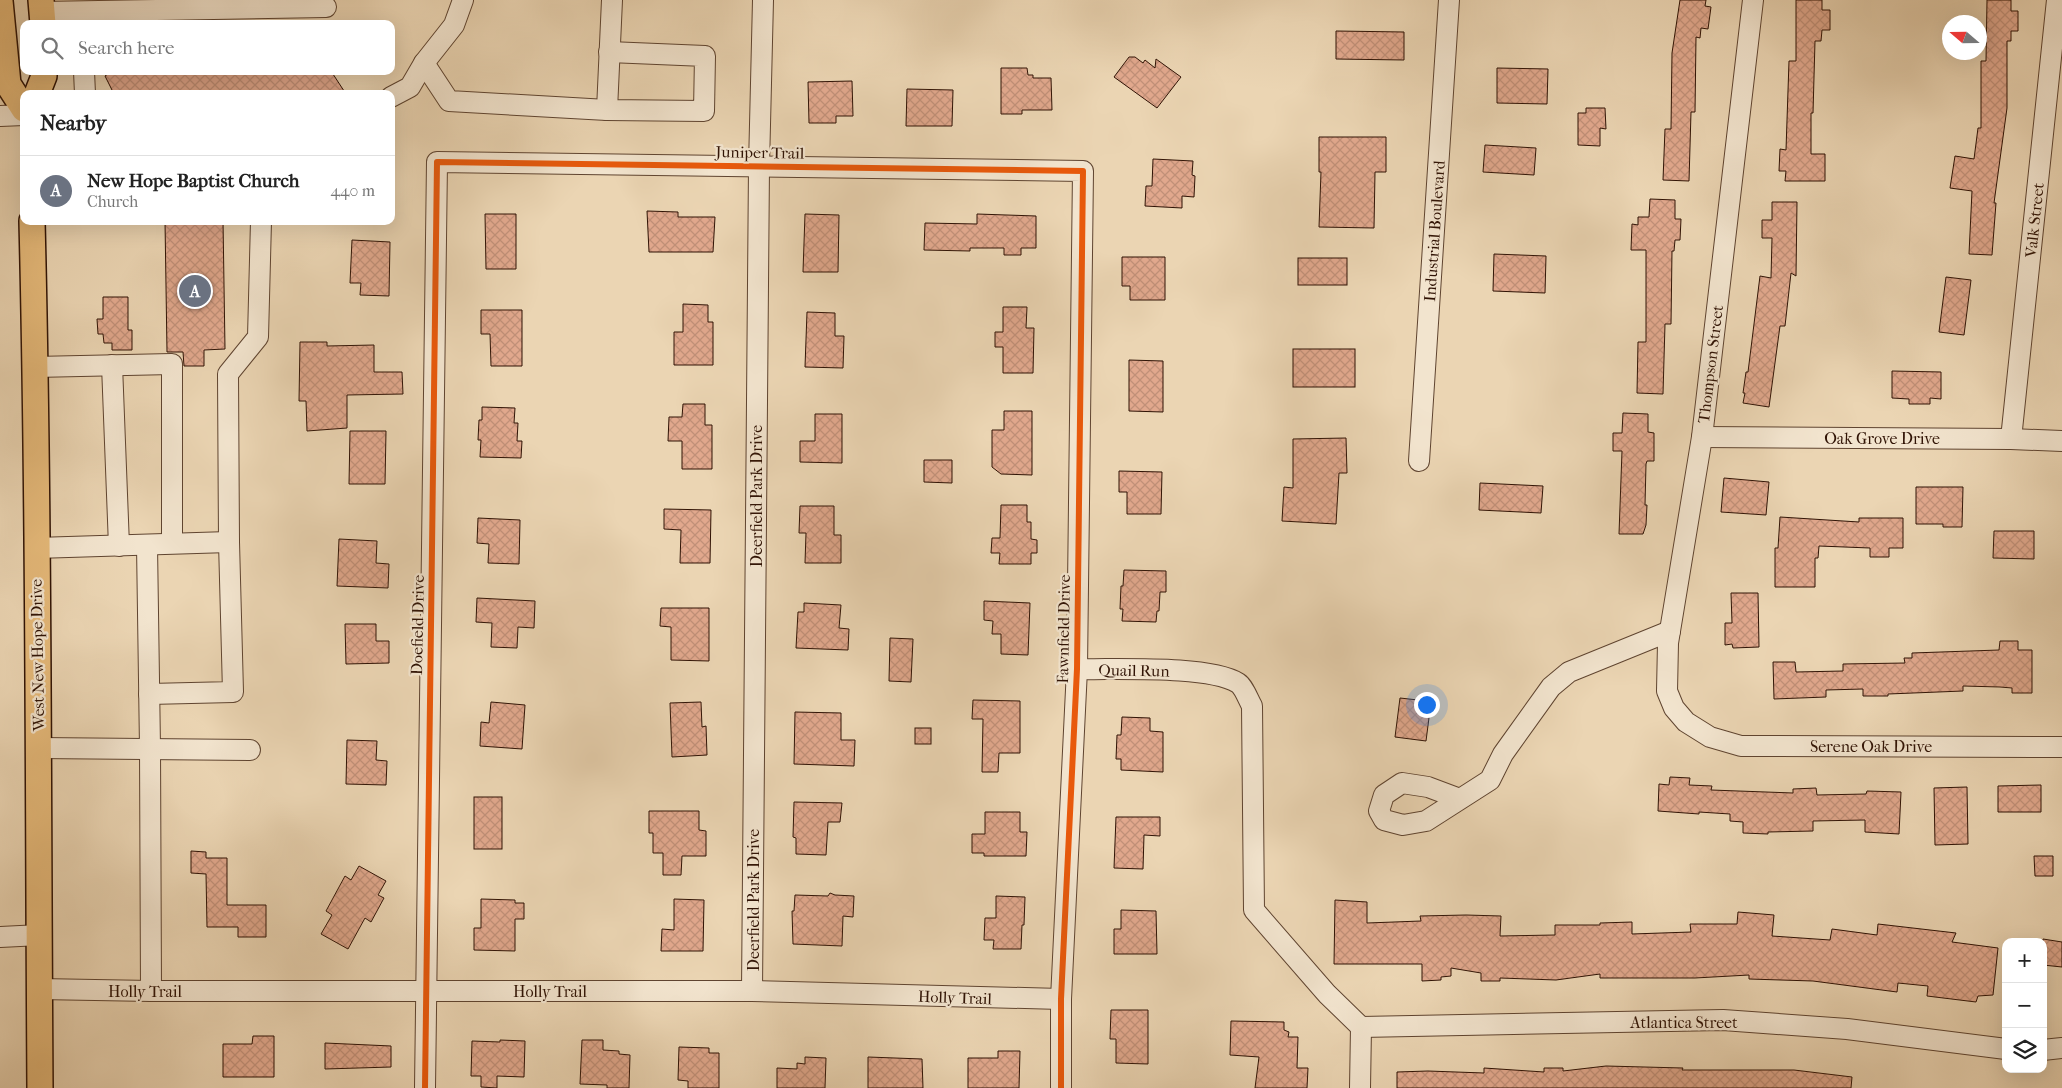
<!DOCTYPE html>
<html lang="en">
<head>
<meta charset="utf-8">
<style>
  body { margin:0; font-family:"IM FELL French Canon",serif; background:#f2f2f2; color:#222 }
  .controls { position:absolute; right:15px; bottom:15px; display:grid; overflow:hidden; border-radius:10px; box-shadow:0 5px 20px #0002 }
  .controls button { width:45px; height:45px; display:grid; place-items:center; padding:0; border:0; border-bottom:1px solid #e0e0e0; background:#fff; color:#222; font:25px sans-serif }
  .compass { position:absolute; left:1942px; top:15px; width:45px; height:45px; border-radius:50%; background:#fff; box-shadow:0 5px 20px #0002; rotate:290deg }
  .you { position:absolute; left:1426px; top:704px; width:18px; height:18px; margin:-12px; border:4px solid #fff; border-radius:50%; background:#1a73e8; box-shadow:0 0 0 8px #1a73e833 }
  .badge { display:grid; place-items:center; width:32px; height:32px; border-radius:50%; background:#8f2418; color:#fff; font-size:16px; font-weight:700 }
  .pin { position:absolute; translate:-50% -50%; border:2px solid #fff; box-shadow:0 1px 5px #0006 }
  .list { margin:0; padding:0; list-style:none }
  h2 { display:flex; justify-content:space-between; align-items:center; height:65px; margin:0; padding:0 20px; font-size:21px }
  h2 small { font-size:16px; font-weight:400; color:#767676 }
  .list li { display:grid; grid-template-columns:32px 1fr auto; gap:15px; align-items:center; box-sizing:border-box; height:70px; padding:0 20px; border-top:1px solid #e0e0e0 }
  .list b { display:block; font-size:19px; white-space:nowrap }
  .list p { margin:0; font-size:16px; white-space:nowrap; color:#767676 }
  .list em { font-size:16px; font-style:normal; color:#767676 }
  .icon { flex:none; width:28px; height:28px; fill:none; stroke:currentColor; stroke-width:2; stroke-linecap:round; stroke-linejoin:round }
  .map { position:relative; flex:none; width:2062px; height:1088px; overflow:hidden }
  .search { position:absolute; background:#fff; box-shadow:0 5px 20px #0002; left:20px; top:20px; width:375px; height:55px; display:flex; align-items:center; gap:12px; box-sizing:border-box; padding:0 18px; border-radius:10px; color:#767676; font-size:19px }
  .panel { position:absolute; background:#fff; box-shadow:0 5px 20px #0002; left:20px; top:90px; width:375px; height:135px; border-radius:10px }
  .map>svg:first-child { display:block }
  .building { fill:url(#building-cross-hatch); stroke:#301305 }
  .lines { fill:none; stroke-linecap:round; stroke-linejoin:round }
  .minor-casing { stroke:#5f4430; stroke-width:22 }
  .major-casing { stroke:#301305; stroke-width:28 }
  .minor { stroke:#f2e4ce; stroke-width:20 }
  .major { stroke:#e6ba7a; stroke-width:25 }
  .cycleway-casing { stroke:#f2e4ce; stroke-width:9 }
  .cycleway { stroke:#e8590c; stroke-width:6 }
  .labels { text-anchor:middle; stroke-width:4.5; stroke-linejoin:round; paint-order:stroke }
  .street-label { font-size:16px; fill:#301305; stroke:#f2e4ce }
</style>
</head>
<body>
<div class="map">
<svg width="2062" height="1088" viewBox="0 0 2062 1088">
  <defs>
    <pattern id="building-cross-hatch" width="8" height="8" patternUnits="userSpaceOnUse" patternTransform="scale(1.25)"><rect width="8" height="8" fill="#e1a88d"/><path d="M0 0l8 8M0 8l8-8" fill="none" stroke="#c19078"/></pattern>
  </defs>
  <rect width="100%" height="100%" fill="#ebd5b3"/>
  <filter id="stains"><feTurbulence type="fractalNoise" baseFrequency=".004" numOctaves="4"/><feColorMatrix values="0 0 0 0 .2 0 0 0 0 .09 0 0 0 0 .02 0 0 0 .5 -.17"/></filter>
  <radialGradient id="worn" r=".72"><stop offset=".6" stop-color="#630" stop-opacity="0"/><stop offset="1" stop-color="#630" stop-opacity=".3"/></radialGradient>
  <g class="building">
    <polygon points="1680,0 1706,0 1705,6 1711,7 1708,29 1701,28 1700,38 1696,37 1695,112 1691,112 1689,181 1663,180 1665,129 1671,129 1672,53"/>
    <polygon points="1796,0 1822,0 1822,10 1830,10 1830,30 1822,30 1821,41 1815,41 1813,113 1811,113 1811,154 1825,154 1825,181 1785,181 1786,171 1779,171 1780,149 1786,150 1789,61 1796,61"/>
    <polygon points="1987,0 2011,0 2011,11 2018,11 2018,31 2011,31 2011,41 2007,41 2007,108 1994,203 1996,203 1992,255 1969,254 1972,191 1950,188 1955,156 1974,159 1978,128 1981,128 1981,61 1986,61"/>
    <polygon points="1336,31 1404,32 1404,60 1336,59"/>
    <polygon points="1129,57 1135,57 1143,63 1145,60 1155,68 1156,59 1181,77 1157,108 1114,77"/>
    <polygon points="1001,68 1027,68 1028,75 1033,75 1033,78 1051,78 1052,110 1022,110 1022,114 1001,114"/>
    <polygon points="1497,68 1548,69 1547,104 1497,103"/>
    <polygon points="112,71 331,71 346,94 114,94 105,76"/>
    <polygon points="852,81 853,116 836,116 836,123 809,123 808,82"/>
    <polygon points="907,89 953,90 952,126 906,126"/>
    <polygon points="1586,108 1605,108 1606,129 1600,128 1600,146 1578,145 1578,113 1586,113"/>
    <polygon points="1319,137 1386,137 1386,172 1375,172 1374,228 1319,227 1321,172 1319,172"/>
    <polygon points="1485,145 1536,148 1534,175 1483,172"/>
    <polygon points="1153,159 1193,161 1192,175 1195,176 1194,197 1182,196 1182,208 1145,206 1146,186 1152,186"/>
    <polygon points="1650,199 1675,200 1675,219 1681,219 1680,240 1675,240 1674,251 1672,251 1671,324 1665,324 1663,394 1637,393 1638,342 1646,342 1646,250 1631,250 1632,224 1638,225 1638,217 1649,217"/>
    <polygon points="1772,202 1797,202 1796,276 1791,273 1785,326 1780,326 1769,407 1743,403 1745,393 1743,393 1746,372 1748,372 1760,276 1771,278 1772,238 1762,238 1762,220 1772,220"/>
    <polygon points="647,211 678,212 678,217 715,217 713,252 649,252"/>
    <polygon points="485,214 516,214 516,269 486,269"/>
    <polygon points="805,214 839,215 838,272 803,272"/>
    <polygon points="977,214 1036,216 1036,248 1021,248 1021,255 1004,255 1004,248 970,248 970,251 924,250 925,223 977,224"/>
    <polygon points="165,221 223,221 225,349 204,350 204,366 184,366 183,352 167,352"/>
    <polygon points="352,240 390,242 389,296 360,295 361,283 350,283"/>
    <polygon points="1494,254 1546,256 1545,293 1493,291"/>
    <polygon points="1122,257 1165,257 1165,300 1130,300 1130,286 1122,286"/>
    <rect x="1298" y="258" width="49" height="27"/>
    <polygon points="1946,277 1971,280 1964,335 1939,332"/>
    <polygon points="103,297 128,297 128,330 132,330 132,350 112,350 112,343 104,343 103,334 98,334 97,319 103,319"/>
    <polygon points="683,304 708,305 708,322 713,322 713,365 674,365 674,332 683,332"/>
    <polygon points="1003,307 1027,307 1026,328 1034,328 1033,373 1003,373 1003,347 995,347 995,332 1003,332"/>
    <polygon points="481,310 522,310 522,366 491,366 490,334 481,334"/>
    <polygon points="807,312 835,313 835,336 844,336 843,368 805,367"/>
    <polygon points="300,342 327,342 327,346 374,345 374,372 402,372 403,394 347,395 347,428 307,431 306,401 299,401"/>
    <rect x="1293" y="349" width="62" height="38"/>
    <polygon points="1129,360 1163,361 1163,412 1129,411"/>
    <polygon points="1892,371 1941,372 1941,399 1930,398 1930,404 1909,404 1909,399 1892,398"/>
    <polygon points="683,404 705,404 705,425 712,425 712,469 682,469 682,441 668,441 669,417 682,417"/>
    <polygon points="482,407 515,408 514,423 518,423 517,441 522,441 521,458 480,457 481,440 478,440 479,420 482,420"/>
    <polygon points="1004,411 1032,411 1032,475 1001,474 992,467 992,430 1004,430"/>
    <polygon points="1623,413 1648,414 1648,432 1654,433 1654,461 1647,461 1646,464 1645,505 1647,505 1646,525 1643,534 1619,534 1622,451 1613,451 1613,433 1622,433"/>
    <polygon points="815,414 842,414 842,463 800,462 800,441 815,441"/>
    <polygon points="350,431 386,431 385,484 349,484"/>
    <polygon points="1346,438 1347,473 1339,473 1336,524 1282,521 1284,487 1293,488 1293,439"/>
    <polygon points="924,460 952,460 952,483 924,482"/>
    <polygon points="1119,471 1162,472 1161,514 1127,514 1127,492 1119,492"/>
    <polygon points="1724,478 1769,482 1766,515 1721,512"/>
    <polygon points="1480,483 1543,486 1541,513 1479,510"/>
    <polygon points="1916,487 1963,487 1962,527 1943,527 1943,524 1916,524"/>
    <polygon points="1001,505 1027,505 1027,522 1031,522 1031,539 1037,540 1037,553 1031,553 1031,564 999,564 1000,553 991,553 992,538 1000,538"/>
    <polygon points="800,506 834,506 834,535 841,535 841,563 805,563 806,533 799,533"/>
    <polygon points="664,509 711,510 710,563 680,563 681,530 664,529"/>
    <polygon points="1780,517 1859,522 1859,518 1903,518 1903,548 1889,548 1889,557 1870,557 1870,548 1819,546 1818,558 1815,558 1815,587 1775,587 1775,548 1778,548"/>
    <polygon points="478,518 520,520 519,564 488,563 489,544 477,543"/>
    <polygon points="1994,531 2034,531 2034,559 1993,558"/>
    <polygon points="339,539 377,541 376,563 389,564 388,588 337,586"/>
    <polygon points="1124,570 1166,571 1166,592 1160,592 1159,611 1157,611 1156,622 1122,621 1123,609 1120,609 1121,586 1123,586"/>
    <polygon points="1731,593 1758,593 1759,647 1733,648 1732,644 1725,645 1725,623 1732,623"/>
    <polygon points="477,598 535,601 534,628 518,627 517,648 491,647 492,623 476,622"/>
    <polygon points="984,601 1030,603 1028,655 1001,654 1001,634 992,634 993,621 984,620"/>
    <polygon points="804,603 841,605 839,628 849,629 848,650 796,648 798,612 804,612"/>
    <polygon points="661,608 709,608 709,661 671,660 671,627 660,626"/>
    <polygon points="345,624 376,624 376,641 389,641 389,663 346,664"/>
    <polygon points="890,638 913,639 911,682 889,681"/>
    <polygon points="2000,641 2018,641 2018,650 2032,650 2032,693 2012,693 2012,688 2000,687 1963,686 1963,691 1888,694 1888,696 1863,696 1863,689 1826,690 1826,697 1774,699 1773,662 1795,662 1796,672 1843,671 1843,664 1905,663 1904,658 1912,658 1912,653 1999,650"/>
    <polygon points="1400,698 1427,701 1426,709 1430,710 1426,741 1395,737"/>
    <polygon points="973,700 1020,701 1020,753 999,753 998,772 982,772 983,719 972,719"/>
    <polygon points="491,702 525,705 522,749 480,746 481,722 489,723"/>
    <polygon points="701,702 702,727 706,726 707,755 672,757 670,703"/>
    <polygon points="795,712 841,713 841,740 855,740 854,766 794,764"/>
    <polygon points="1122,717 1150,718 1150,731 1163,732 1163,772 1121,770 1121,759 1116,759 1117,735 1121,735"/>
    <rect x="915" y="728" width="16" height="16"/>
    <polygon points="347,740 377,741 376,760 387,761 386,785 346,784"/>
    <polygon points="1670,777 1690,778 1689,785 1712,786 1711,790 1793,793 1793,789 1816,788 1817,795 1866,794 1867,791 1901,792 1899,834 1865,832 1865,820 1813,821 1813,831 1768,832 1768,834 1743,833 1743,822 1730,821 1730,814 1699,812 1699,814 1658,811 1659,784 1669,785"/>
    <polygon points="2041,785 2041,812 1998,812 1998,786"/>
    <polygon points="1967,787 1968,844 1935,845 1934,788"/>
    <rect x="474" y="797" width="28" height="52"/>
    <polygon points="794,802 842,803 840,822 828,822 826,855 796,854 796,838 793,837"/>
    <polygon points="649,811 699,811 699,830 706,831 706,856 682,856 681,875 663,875 663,853 653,853 653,833 649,833"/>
    <polygon points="985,812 1020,812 1020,832 1027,832 1026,856 984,856 984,853 972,853 972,834 985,834"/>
    <polygon points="1116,817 1160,817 1160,836 1144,835 1143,869 1114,868"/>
    <polygon points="191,851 206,852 206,858 227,858 227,905 266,905 266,937 238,937 238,927 207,927 206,874 191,873"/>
    <polygon points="2034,856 2053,856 2053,876 2035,876"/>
    <polygon points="359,866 386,881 378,895 384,898 371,922 365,918 348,949 321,934 332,915 326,911 345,876 351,880"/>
    <polygon points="830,893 835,895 854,896 853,917 843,916 842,946 793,944 792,911 794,911 795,895 828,896"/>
    <polygon points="996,896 1025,897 1024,925 1022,925 1021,949 993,949 994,940 984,940 985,918 996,918"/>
    <polygon points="481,899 515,900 515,903 524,903 524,919 515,919 515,951 474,950 474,928 481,928"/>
    <polygon points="674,899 704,900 703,951 661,951 662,929 674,930"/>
    <polygon points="1335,900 1367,902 1367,923 1421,921 1420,916 1466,915 1501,916 1500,936 1555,935 1555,925 1600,925 1600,923 1632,922 1632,934 1691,932 1690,924 1737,924 1738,912 1774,915 1772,936 1830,940 1832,929 1877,935 1878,924 1956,933 1952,942 1998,948 1993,995 1978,996 1976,1002 1927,996 1928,986 1898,983 1897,992 1813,981 1749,979 1749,975 1695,978 1600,978 1600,974 1556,980 1500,978 1500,981 1481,981 1481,973 1451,968 1451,976 1441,977 1441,980 1422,981 1422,964 1334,964"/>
    <polygon points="1121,910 1156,911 1157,954 1114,954 1114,929 1121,929"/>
    <polygon points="2043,939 2062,942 2062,967 2043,965"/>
    <polygon points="1111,1010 1148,1010 1148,1064 1116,1063 1116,1039 1110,1039"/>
    <polygon points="1231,1021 1284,1022 1284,1030 1289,1032 1288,1037 1298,1037 1297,1068 1308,1068 1307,1088 1255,1088 1259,1057 1230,1055"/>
    <polygon points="253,1036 274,1036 274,1077 223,1077 223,1044 252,1044"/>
    <polygon points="500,1040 525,1041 524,1077 497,1076 497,1088 481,1087 481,1076 471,1076 472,1041 500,1042"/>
    <polygon points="582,1040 603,1040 603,1050 619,1051 619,1054 630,1055 629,1088 607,1088 607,1085 580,1084"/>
    <polygon points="325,1043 391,1046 391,1067 325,1069"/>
    <polygon points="679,1047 709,1048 709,1053 719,1053 719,1088 688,1088 688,1081 678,1080"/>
    <polygon points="998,1051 1020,1051 1019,1088 968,1088 968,1058 998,1058"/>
    <polygon points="805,1057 826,1058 825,1088 777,1088 777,1068 797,1069 797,1063 805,1064"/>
    <polygon points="868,1057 922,1059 923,1088 868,1088"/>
    <polygon points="1606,1066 1683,1068 1682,1070 1794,1070 1852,1077 1851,1088 1397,1088 1397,1072 1428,1071 1484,1073 1484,1068 1544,1072 1544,1068 1563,1068 1563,1071"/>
  </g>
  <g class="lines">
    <g class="minor-casing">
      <g id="minor">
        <polyline points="1753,0 1702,437 1668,643 1667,691 1674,708 1686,722 1710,737 1741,746 2062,747"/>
        <polyline points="42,12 326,7"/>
        <polyline points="424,63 449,101 607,110 704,111 705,56 609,52"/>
        <polyline points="84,71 85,94"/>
        <polyline points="391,97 410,87 424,63 454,25 463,0"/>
        <polyline points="607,110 612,0"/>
        <polyline points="0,116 24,115"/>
        <polyline points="112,365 119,546"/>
        <polyline points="35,367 172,364 172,543"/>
        <polyline points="1702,437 2011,439 2062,441"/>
        <polyline points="2011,439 2057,0"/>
        <polyline points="1419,461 1449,0"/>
        <polyline points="147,545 150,748 151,991"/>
        <polyline points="36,548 229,542"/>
        <path d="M1077,669C1115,670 1208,665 1238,683C1244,687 1248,699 1252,706L1254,910L1327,994L1361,1027"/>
        <polyline points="149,694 233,692 229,542 228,374 258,337 261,221"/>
        <polyline points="39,748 250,750"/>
        <polyline points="1460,799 1428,787 1402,783 1384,795 1379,811 1384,820 1403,825 1426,821 1490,780 1503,754 1551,687 1569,672 1670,631"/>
        <polyline points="0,937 40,935"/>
        <polyline points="39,989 151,991 752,991 1061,999"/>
        <polyline points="752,991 759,166 763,0"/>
        <polyline points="1361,1027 1723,1020 1847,1029 2006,1049"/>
        <polyline points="2043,1050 2062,1048"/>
        <polyline points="425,1088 437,162 1083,171 1077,669 1061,999 1061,1088"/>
        <polyline points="1360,1088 1361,1027"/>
      </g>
    </g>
    <g class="major-casing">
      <g id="major">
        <polyline points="41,0 43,24"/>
        <polyline points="0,1 8,84 24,109"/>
        <polyline points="37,94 44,76 44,71"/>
        <path d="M32,221C39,510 38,799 40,1088"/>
      </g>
    </g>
    <use href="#minor" class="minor"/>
    <use href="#major" class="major"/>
    <g class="cycleway-casing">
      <polyline id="cycleway" points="425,1088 437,162 1083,171 1077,669 1061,999 1061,1088"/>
    </g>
    <use href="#cycleway" class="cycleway"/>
  </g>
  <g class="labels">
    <g class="street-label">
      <text transform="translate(760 152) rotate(1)" y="6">Juniper Trail</text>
      <text transform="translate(2034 220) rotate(-84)" y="6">Valk Street</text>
      <text transform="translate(1434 231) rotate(-86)" y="6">Industrial Boulevard</text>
      <text transform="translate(1710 364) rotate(-83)" y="6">Thompson Street</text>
      <text x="1882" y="444">Oak Grove Drive</text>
      <text transform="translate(756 496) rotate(-90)" y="6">Deerfield Park Drive</text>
      <text transform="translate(417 625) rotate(-89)" y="6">Doefield Drive</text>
      <text transform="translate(1063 629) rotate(-89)" y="6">Fawnfield Drive</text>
      <text transform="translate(37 655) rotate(-91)" y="6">West New Hope Drive</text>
      <text transform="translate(1134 670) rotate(1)" y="6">Quail Run</text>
      <text x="1871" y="752">Serene Oak Drive</text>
      <text transform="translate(753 900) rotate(-90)" y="6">Deerfield Park Drive</text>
      <text x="145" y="997">Holly Trail</text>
      <text x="550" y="997">Holly Trail</text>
      <text transform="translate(955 997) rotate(2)" y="6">Holly Trail</text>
      <text x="1684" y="1028">Atlantica Street</text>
    </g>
  </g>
  <rect width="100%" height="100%" filter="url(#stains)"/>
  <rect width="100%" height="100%" fill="url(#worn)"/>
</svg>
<div class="controls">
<button>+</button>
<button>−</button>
<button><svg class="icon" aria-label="layers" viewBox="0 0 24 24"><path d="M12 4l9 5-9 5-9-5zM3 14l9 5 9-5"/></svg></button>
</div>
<svg class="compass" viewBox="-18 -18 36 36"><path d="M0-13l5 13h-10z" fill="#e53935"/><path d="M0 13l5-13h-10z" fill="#767676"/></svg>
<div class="you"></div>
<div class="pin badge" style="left:195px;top:291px;background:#6b7280">A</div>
<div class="search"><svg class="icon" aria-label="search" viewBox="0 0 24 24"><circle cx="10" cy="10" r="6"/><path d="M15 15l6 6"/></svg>Search here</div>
<section class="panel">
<h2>Nearby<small></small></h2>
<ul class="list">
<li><span class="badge" style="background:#6b7280">A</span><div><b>New Hope Baptist Church</b><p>Church</p></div><em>440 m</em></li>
</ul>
</section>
</div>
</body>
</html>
